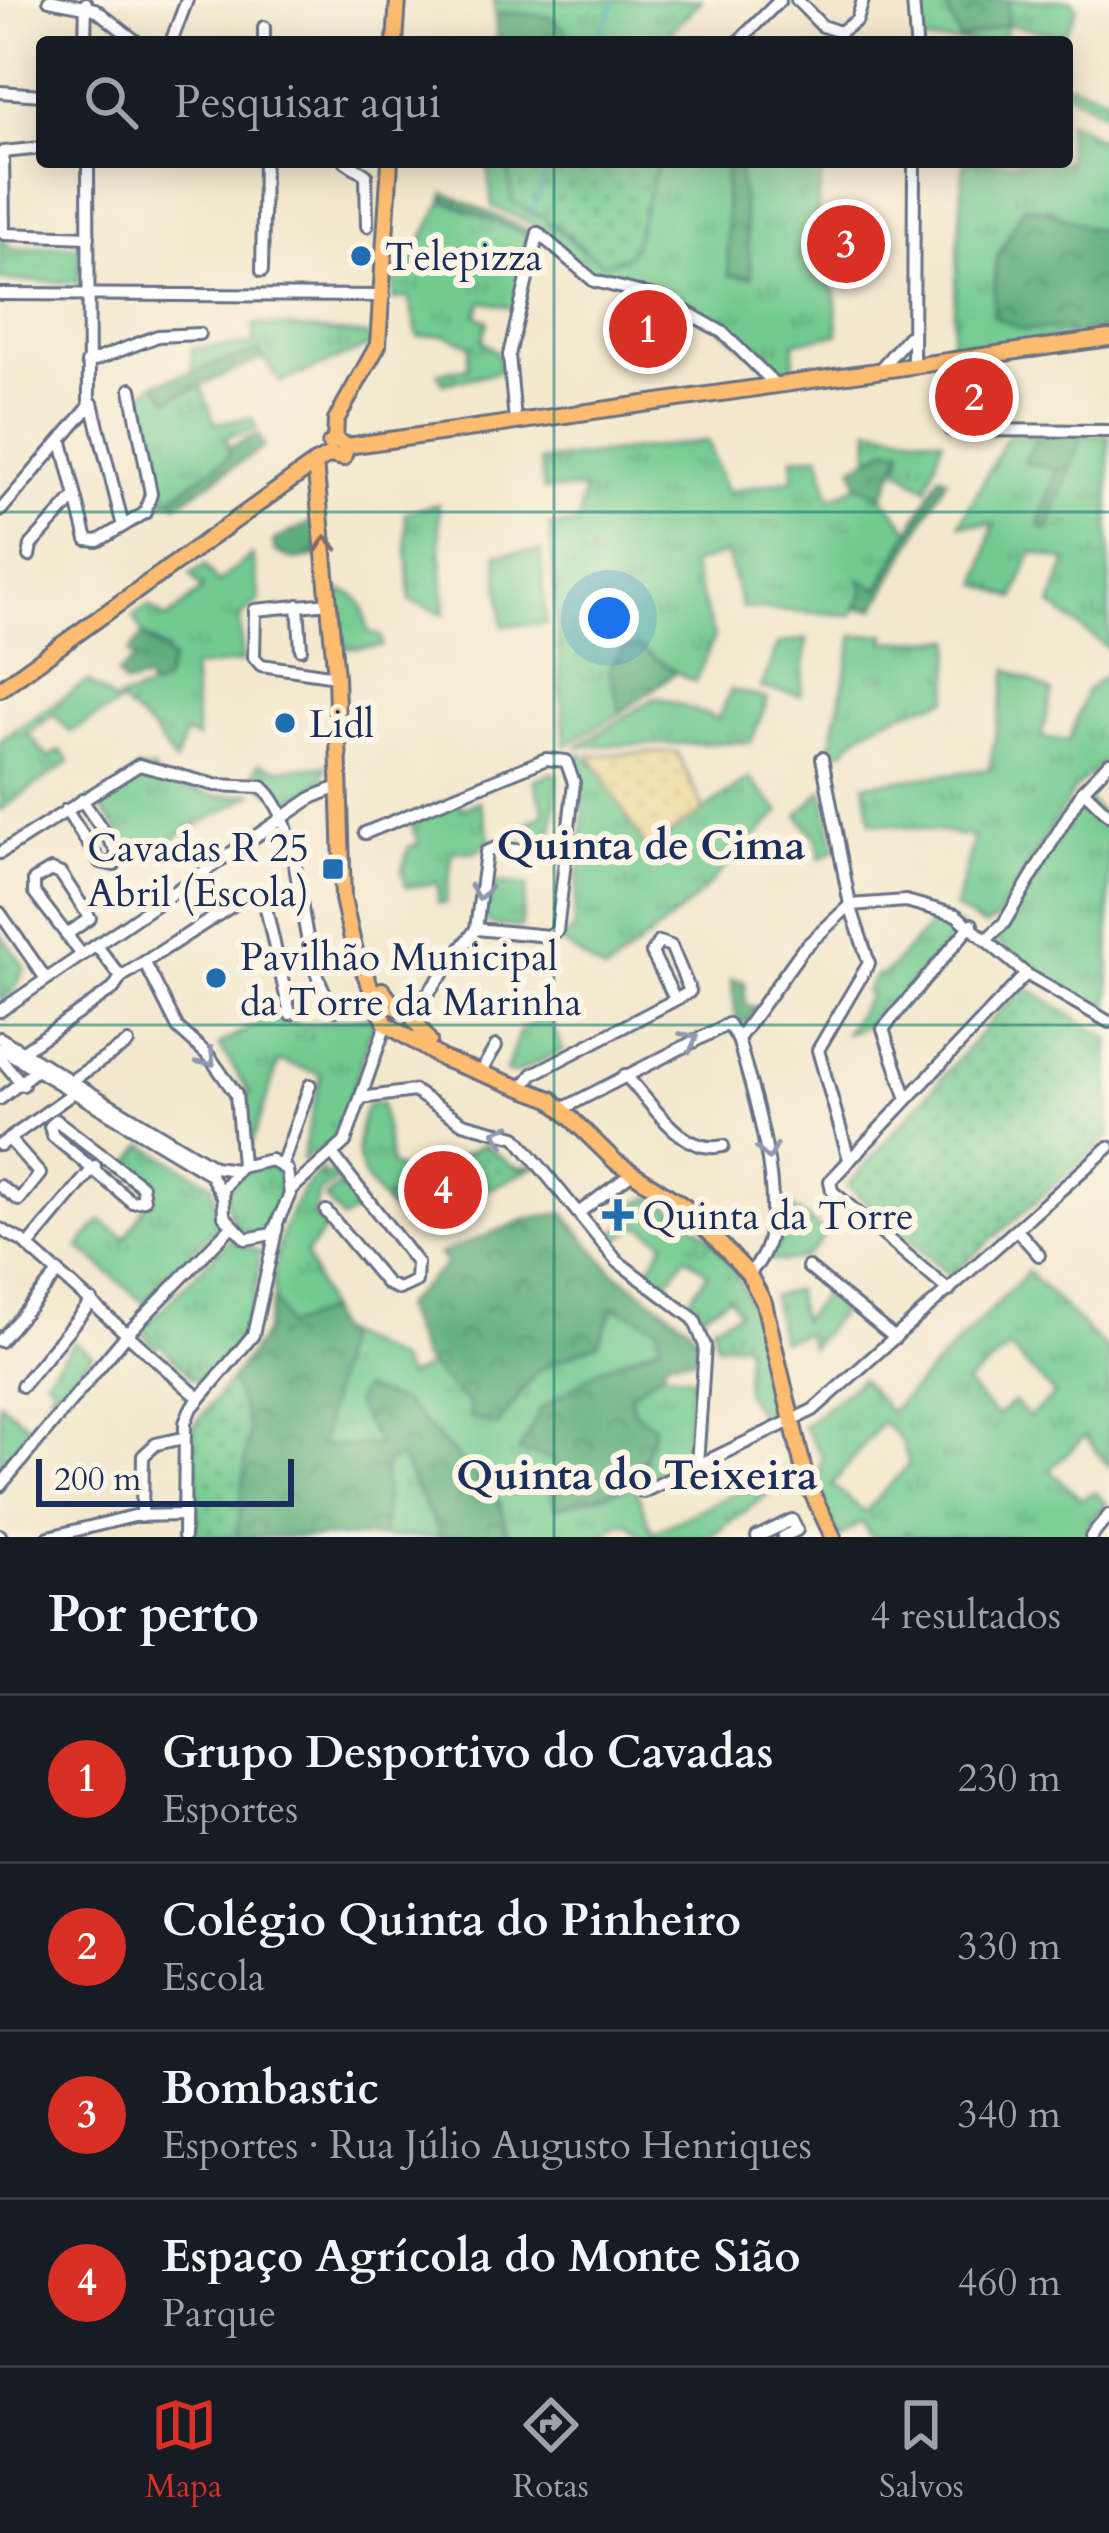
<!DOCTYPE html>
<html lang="pt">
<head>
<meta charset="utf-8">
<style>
  body { margin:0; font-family:Cardo,serif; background:#242831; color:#f1f3f6 }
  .scale { position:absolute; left:36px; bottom:30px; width:258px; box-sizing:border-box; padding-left:12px; border:6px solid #1b2f5e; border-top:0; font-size:33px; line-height:42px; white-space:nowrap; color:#1b2f5e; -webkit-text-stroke:9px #fcf5e5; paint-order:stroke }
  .you { position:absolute; left:609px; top:618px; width:42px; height:42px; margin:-30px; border:9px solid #fff; border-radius:50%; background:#1a73e8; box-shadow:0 0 0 18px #1a73e833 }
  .badge { display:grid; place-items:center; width:78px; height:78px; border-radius:50%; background:#d93025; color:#fff; font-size:39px; font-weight:700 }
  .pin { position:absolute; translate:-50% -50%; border:6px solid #fff; box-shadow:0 3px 12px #0006 }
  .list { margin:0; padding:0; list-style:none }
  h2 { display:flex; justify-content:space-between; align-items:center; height:156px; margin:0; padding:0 48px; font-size:51px }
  h2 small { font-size:39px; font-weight:400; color:#9ea1a6 }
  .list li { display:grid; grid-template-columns:78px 1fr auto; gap:36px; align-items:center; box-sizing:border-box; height:168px; padding:0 48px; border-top:3px solid #363941 }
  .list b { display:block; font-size:45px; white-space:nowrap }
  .list p { margin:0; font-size:39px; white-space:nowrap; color:#9ea1a6 }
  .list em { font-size:39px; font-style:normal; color:#9ea1a6 }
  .icon { flex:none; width:66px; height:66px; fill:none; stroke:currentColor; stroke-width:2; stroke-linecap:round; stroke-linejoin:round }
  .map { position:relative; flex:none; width:1109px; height:1537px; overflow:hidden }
  .search { position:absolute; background:#171b24; box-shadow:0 6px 30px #0003; left:36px; right:36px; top:36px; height:132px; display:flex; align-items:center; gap:30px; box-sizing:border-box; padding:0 42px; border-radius:12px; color:#9ea1a6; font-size:45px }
  .sheet { height:828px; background:#171b24 }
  nav { display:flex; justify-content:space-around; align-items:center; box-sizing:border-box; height:168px; border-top:3px solid #363941; background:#171b24; font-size:33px; color:#9ea1a6 }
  nav a { display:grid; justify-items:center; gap:6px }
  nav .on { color:#d93025 }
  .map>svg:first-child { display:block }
  .grass { fill:url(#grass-tufts); stroke:#467c77; stroke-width:3; fill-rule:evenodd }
  .forest { fill:url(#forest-crowns); stroke:#3c6e6c; stroke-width:3 }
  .sand { fill:url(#sand-dots); stroke:#84847e; stroke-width:3 }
  .park { fill:url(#park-dots); stroke:#467c77; stroke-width:3 }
  .pitch { fill:#72ca90; stroke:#467c77; stroke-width:3 }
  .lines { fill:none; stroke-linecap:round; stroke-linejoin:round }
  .stream { stroke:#46a6c5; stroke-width:3 }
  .minor-casing { stroke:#677085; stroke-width:16 }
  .major-casing { stroke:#677085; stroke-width:20 }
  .minor { stroke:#fff; stroke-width:10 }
  .major { stroke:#fdbc6f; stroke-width:14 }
  .oneway { stroke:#816e66 }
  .oneway2 { stroke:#8d97ae }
  .grid { fill:none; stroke:#0f766e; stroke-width:3; stroke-opacity:0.55 }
  .poi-dot { fill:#1f6fb2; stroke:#fcf5e5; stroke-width:4.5 }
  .labels { text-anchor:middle; stroke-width:12; stroke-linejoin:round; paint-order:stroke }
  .poi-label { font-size:39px; fill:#1b2f5e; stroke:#fcf5e5; text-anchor:start }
  .neighbourhood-label { font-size:42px; font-weight:bold; fill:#1b2f5e; stroke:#fcf5e5 }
</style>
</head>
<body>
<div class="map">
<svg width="1109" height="1537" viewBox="0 0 1109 1537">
  <defs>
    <pattern id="grass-tufts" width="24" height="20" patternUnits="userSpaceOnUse" patternTransform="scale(3)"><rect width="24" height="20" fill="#72ca90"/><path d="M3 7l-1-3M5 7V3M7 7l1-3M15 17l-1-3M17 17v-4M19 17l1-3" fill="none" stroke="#5da479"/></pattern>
    <pattern id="forest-crowns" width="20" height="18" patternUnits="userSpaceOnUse" patternTransform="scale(3)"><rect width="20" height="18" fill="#5dae7a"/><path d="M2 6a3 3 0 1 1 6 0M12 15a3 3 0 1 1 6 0" fill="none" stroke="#4c8e67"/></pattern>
    <pattern id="sand-dots" width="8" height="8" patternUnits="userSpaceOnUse" patternTransform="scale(3)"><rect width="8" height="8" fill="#eeda9e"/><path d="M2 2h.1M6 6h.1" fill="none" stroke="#ccbb8a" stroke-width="1.8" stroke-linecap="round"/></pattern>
    <pattern id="park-dots" width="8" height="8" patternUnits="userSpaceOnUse" patternTransform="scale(3)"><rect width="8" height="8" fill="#72ca90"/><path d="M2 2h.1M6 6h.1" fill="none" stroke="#5da479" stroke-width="1.8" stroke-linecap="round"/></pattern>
  </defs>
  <rect width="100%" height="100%" fill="#fcf5e5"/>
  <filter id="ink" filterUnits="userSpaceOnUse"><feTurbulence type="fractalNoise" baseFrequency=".00833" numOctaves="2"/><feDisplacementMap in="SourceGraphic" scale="24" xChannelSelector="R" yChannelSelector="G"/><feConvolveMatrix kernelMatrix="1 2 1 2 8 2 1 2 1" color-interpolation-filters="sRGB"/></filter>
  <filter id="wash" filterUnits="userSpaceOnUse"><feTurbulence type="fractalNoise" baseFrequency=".004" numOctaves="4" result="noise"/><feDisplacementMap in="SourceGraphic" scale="48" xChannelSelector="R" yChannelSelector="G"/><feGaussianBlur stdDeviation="2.7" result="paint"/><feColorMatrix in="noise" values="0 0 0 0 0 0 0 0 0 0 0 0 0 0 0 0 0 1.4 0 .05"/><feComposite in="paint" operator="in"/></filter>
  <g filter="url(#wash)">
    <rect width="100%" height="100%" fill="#f3e8cd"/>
    <g class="grass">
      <polygon points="494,0 702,0 660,42 578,42 550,17 495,16"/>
      <polygon points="919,0 943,0 960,40 1007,24 1009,0 1072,0 1077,8 1064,36 1008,24 1003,42 921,42"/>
      <polygon points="1067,83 1109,97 1109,116 1067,92"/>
      <path d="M1067,122C1084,123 1091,140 1109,140V233L1075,227L1048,207L1023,330L1069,329V335L951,354L964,162H1067Z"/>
      <path d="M657,162H724L729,275L751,277L738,162H829L821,177L811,274L835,290L838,334L794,342V372L777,374C732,336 656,268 593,276L536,226L492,206L488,169L508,164L529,213L543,217L583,251L651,176Z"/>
      <polygon points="443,200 531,237 520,310 483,301 476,315 488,321 482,341 496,351 501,371 443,384 438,373 468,367 470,345 446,335 418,336 408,297 393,300 395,268 408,267"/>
      <polygon points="0,237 12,249 80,245 79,283 0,280"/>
      <polygon points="254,324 366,335 372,345 281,383 258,351 192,372 192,348 253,345"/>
      <polygon points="155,383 169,399 201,386 215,423 252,418 257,428 226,438 230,456 164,503 140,404 142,395"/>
      <polygon points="870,428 943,439 927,488 899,470 903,449 888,448 869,458"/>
      <polygon points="1083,434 1109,436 1109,649 1051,605 1067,561 1032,552 1015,598 979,584 993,524 960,524 1008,435 1038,436 1057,468 1039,525"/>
      <polygon points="707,441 726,492 793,479 793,458 820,455 830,499 858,485 883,497 910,531 878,589 860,580 864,592 852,615 742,608 726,553 691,565 714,637 695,682 676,672 609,669 621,713 565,745 550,526 578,524 584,489 544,490 540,461"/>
      <polygon points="438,504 445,614 410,601 405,513"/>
      <polygon points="252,555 260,600 240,618 242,662 192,668 197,739 185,734 175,763 152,730 121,703 70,732 54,714 28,733 48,758 61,750 70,762 0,810 0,740 88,681 114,702 163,683 167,651 143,635 133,616 149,606 167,619 202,590 191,574 205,565 218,583"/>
      <path d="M334,590C365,593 362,605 368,631L381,637L382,646L339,649Z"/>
      <path d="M886,634L885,642L953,639L948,699C918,708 862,721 845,750L829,752L854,636Z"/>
      <polygon points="807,639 801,695 761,688 778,644"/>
      <polygon points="1008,669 1052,692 1041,737 1069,741 1086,691 1109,673 1109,757 1075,788 996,920 984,926 955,909 974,837 871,822 865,784 989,769"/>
      <polygon points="731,690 768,699 751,742 578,746 657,697 718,719"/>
      <polygon points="581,753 602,773 647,850 749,778 780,812 691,903 605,973 558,940 573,931 584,814 571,757"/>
      <polygon points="259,763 278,769 326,766 322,781 287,804 252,778"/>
      <polygon points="137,770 153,770 158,781 215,796 255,793 139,858 97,803"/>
      <polygon points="552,773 558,776 552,837 510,833 545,813 534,780"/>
      <polygon points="823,790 835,850 821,858 816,837 798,815"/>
      <polygon points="1083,795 1109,823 1109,1014 1028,968 996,940"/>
      <polygon points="456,796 463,809 479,801 491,839 476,852 453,851 445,903 438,903 438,883 406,887 402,871 409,847 419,844 409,819"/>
      <polygon points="487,882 527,886 521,928 490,924 484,915"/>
      <polygon points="938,916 961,927 891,1007 884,1002 866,1026 845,1033 870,995 865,992 875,976 887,972"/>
      <polygon points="547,1014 563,1050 514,1074 506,1072 519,1032"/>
      <polygon points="376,1015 336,1142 302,1159 321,1074 279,1061 248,1154 243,1103 250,1093 219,1045 267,1018 306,1025"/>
      <path d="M381,1102L391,1165L414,1178L383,1201C353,1167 352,1148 367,1105Z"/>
      <polygon points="144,1145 212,1184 219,1224 144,1303 79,1247 101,1221 126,1238 150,1197 149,1189 127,1168"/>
      <path d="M272,1165C296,1181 282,1212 267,1233C235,1239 226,1217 227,1188L244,1170Z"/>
      <path d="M323,1170L322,1179L334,1171L338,1180L318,1193L314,1216L325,1229L306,1254L327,1310L287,1326C283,1318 276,1308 275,1300C267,1263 292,1189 323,1170Z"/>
      <polygon points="341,1185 361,1206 343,1220 325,1198"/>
      <path d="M653,1197C731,1235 755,1301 771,1380L765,1385L779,1408L761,1420L745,1391L746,1343L716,1345L712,1325L739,1312L729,1296L703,1314L689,1299L708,1273L686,1256L666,1285L647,1272L665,1242L640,1225L614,1243L609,1235L633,1220L626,1207Z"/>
      <path d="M778,1197L826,1233C810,1257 800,1264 770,1260Z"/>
      <path d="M229,1240L260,1252C257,1298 246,1356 204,1383L191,1377L160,1344L155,1348L141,1331Z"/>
      <path d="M1028,1272L1109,1352V1467L1085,1436L1050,1470L1081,1499L1095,1492L1107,1504L1079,1537H911L907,1532L901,1537H871L862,1522L839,1537L816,1490L822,1456L803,1426L861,1379L890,1412ZM1009,1348L1055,1395L1029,1417L1014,1402L996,1416L966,1384ZM882,1422L901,1440L909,1464L865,1512L832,1485Z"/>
      <polygon points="827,1289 847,1304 811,1348 806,1333 781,1341 772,1296 795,1290 801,1321"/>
      <polygon points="615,1306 659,1327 661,1343 598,1370 554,1459 562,1477 552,1496 625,1489 647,1460 629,1395 662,1371 693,1378 682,1462 634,1483 652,1532 791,1467 792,1476 710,1537 643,1537 629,1523 619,1523 602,1537 509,1537 499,1501 404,1403 355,1403 380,1446 320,1446 343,1334 398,1361 406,1377 429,1366 498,1425 538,1370 598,1343"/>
      <polygon points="74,1342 92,1355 54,1399 49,1394 54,1386 45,1378"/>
      <polygon points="0,1402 31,1428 0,1468"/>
      <polygon points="400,1457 441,1537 383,1537 385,1464"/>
    </g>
    <g class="forest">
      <polygon points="943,0 1009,0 1008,24 960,40"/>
      <polygon points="504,12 550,17 578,42 547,35 543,42 497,39 495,16"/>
      <polygon points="724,162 738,162 752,277 729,275"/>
      <polygon points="445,193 532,232 531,237 443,200"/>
      <path d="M1024,206C1055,208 1077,228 1109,233V329L1069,335L1068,329L1023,330L993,316L996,260Z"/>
      <polygon points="259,351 264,358 169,399 155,383"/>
      <polygon points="258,433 264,447 177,504 168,500 230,456 228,449"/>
      <polygon points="1083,434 1047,530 1039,526 1057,469 1024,462 1038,436"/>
      <polygon points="888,448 903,449 883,497 858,485 853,466"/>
      <polygon points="940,475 947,478 875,609 856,608 864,592 859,579 879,589"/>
      <polygon points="314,521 319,556 294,560 275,551 273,541"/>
      <polygon points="143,635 172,660 163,683 152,689 146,680 125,685 117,674 135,660 128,653"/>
      <polygon points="639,647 676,672 621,713 609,669 624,648"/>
      <polygon points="731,979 745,982 745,1005 757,1007 748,1022 737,1024"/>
      <path d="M564,1213L613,1271L688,1325L697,1337L696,1358L667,1359L662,1371L629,1395L635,1412L654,1426C639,1493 616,1491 555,1508L552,1496L562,1477L554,1460L519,1451L541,1409L598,1370L661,1344L659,1327L614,1307L598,1343L538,1370L498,1425L470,1418L469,1405L422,1359L402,1306L447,1263L439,1254L530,1218Z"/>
      <polygon points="274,1298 287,1326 327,1310 335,1331 343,1334 321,1446 379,1445 354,1403 363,1389 404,1403 499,1501 509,1537 441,1537 400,1457 385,1464 383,1537 237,1537 249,1429 231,1379 264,1334"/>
    </g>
    <polygon class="sand" points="677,752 704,810 647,850 590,755"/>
    <g class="park">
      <polygon points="484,162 658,162 632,250 623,259 602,263 544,217 512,202 508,164 488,169"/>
      <polygon points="0,934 25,967 14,991 0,1001"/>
      <polygon points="1023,985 1109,1039 1109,1137 950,1276 847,1186"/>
      <polygon points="484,1145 515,1167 537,1166 407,1229 383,1201 414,1178"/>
      <polygon points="231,1379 249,1428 237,1537 197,1537 193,1427"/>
    </g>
    <g class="pitch">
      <polygon points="643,300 675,343 653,358 622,315"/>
      <polygon points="541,551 546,623 503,626 497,554"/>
    </g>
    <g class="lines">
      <g class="stream">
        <polyline points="595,42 616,0"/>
        <polyline points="533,212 549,162"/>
      </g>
    </g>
  </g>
  <g filter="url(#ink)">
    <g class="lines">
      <g class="minor-casing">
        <g id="minor">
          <polyline points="49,0 95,9 137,42"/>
          <polyline points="797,0 822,26 840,32 857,20 863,0"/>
          <polyline points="913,0 916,42"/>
          <polyline points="264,27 264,42"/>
          <polyline points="85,42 86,3"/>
          <polyline points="171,42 187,0"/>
          <polyline points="738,42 780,0"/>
          <polyline points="0,92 42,95"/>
          <polyline points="42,148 3,152 4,234 89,237"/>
          <polyline points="346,162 366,175 367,226"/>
          <polyline points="538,233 594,281 662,298 722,332 776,385"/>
          <polyline points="262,271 264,162"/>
          <polyline points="0,294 384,296"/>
          <polyline points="950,360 951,430 1109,431"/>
          <polyline points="87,363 158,336 199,334"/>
          <polyline points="913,365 914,162"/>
          <polyline points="879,370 908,337"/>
          <polyline points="92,403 123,526"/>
          <polyline points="515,421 509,355 538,233"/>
          <polyline points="62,442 87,540 98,541 145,513 151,494 131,389"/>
          <polyline points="0,511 89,407 88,162"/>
          <polyline points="29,556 31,545 75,497"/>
          <polyline points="330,603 255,610 254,657 261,665 336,676"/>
          <polyline points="298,605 301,649"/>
          <polyline points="822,758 850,905 869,963 818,1050 849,1159"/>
          <polyline points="1083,790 1109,815"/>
          <polyline points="66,810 100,862 114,865 117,851 82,800"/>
          <polyline points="365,833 546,759 566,761 574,783 557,931 548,936 476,929"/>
          <path d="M0,853L139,765L215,785L262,787C310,829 289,951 336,1010"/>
          <polyline points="850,905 906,901 956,915 1026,974 1109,1022"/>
          <polyline points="0,913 46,979"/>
          <polyline points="66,935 90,918 61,874 51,870 34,880 34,892 82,955"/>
          <polyline points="988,938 1004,923 1083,790 1109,763"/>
          <polyline points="96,945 121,977"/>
          <polyline points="145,963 178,1028 209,1056 236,1094 242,1165"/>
          <polyline points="0,1011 313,797 341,786"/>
          <polyline points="411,1016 476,929 486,852 496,848 566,855"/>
          <polyline points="0,1038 214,1167 236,1170"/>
          <polyline points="738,1039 803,949 850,905"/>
          <polyline points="0,1048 210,1174 222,1195"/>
          <polyline points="23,1051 113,989 121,977 252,893 265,904 290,1014"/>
          <polyline points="0,1058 23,1085"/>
          <polyline points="480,1073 496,1046"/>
          <path d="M625,1075C651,1101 681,1156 723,1146"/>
          <polyline points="522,1088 533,1074 688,993 690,991 671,946 659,942 652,953 675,999"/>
          <polyline points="361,1098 414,1091 463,1123 516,1137 617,1261 694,1319 705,1346 697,1465"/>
          <polyline points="0,1099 41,1066"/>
          <polyline points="907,1099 883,1029 972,924"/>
          <path d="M562,1109L728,1024L738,1039C752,1091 801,1235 748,1273"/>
          <polygon points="56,1120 142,1186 144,1200 132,1202 53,1136 50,1127"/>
          <polyline points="9,1139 69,1096 75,1078 128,1043"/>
          <polyline points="0,1145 9,1139 40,1174 19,1200 0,1186"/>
          <polygon points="271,1160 287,1170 290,1194 272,1234 246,1239 224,1216 223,1189 240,1167"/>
          <polyline points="282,1165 310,1085"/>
          <polyline points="294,1187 345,1142 386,1024"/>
          <polyline points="326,1211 387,1284 399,1289 416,1281 417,1263 333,1155"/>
          <polyline points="581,1211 631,1174"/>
          <polyline points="0,1229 22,1241 199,1398"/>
          <polyline points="1017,1230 1039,1255"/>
          <polyline points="28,1246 95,1166"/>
          <polyline points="808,1267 895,1338"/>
          <polyline points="949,1291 832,1191 830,1181 1026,974"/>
          <polyline points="0,1341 59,1272"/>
          <polyline points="22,1386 92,1301"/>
          <polyline points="0,1486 128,1333 231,1227"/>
          <polyline points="643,1492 813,1410 1109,1147"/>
          <polyline points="142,1516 143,1456 156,1444 183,1438"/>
          <polyline points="0,1535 1,1537"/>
          <polyline points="49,1537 134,1516 183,1515"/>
          <polyline points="184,1537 185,1423 190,1410 253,1335 277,1227"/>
          <polyline points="757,1537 792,1520 797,1530 783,1537"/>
          <polyline points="1091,1537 1109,1515"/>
        </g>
      </g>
      <g class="major-casing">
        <g id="major">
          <polyline points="395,42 398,0"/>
          <polyline points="335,440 347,446 1109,338"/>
          <polyline points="330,444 335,440 336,420 378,345 390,162"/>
          <polyline points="315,463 336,676 343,899 354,948 386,1024 443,1059 551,1099 616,1162 685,1207 748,1273 764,1303 806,1480 833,1537"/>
          <polyline points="0,689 315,463 330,455 343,458 347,446"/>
          <polyline points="382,990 395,1007 409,1012 429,1041"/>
        </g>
      </g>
      <use href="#minor" class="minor"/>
      <use href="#major" class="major"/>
    </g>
    <defs><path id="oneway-chevron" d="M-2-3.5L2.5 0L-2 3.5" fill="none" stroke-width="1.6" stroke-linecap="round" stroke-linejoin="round" transform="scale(3)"/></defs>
    <use class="oneway" href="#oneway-chevron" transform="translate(326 544) rotate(-94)"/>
    <g class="oneway2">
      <use href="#oneway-chevron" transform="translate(480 892) rotate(96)"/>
      <use href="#oneway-chevron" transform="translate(690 1040) rotate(-28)"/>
      <use href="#oneway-chevron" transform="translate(208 1059) rotate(45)"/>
      <use href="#oneway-chevron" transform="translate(501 1134) rotate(-162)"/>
      <use href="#oneway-chevron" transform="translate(768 1152) rotate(80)"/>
    </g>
  </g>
  <path class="grid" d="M554,0V42M554,162V1537M0,512H1109M0,1025H1109"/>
  <g class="poi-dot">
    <circle cx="361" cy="256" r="12"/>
    <circle cx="285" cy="723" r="12"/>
    <rect x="321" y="857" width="24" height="24" rx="6"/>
    <circle cx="216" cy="978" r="12"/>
    <path d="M612 1197h12v12h12v12h-12v12h-12v-12h-12v-12h12z"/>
  </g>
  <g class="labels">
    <g class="poi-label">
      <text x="385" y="270">Telepizza</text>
      <text x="309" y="737">Lidl</text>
      <text x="309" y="861" text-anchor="end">Cavadas R 25<tspan x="309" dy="45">Abril (Escola)</tspan></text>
      <text x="240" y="970">Pavilhão Municipal<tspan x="240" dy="45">da Torre da Marinha</tspan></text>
      <text x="642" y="1229">Quinta da Torre</text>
    </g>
    <g class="neighbourhood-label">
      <text x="651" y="859">Quinta de Cima</text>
      <text x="637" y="1489">Quinta do Teixeira</text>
    </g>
  </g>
</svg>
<div class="scale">200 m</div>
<div class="you"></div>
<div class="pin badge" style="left:648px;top:329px">1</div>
<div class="pin badge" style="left:974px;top:397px">2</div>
<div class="pin badge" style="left:846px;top:244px">3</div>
<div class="pin badge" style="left:443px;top:1190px">4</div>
<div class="search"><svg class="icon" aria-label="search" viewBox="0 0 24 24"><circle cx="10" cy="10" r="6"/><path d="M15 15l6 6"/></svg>Pesquisar aqui</div>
</div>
<section class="sheet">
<h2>Por perto<small>4 resultados</small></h2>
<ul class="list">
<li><span class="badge">1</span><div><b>Grupo Desportivo do Cavadas</b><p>Esportes</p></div><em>230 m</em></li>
<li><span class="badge">2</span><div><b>Colégio Quinta do Pinheiro</b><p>Escola</p></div><em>330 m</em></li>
<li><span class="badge">3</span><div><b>Bombastic</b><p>Esportes · Rua Júlio Augusto Henriques</p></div><em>340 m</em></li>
<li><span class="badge">4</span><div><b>Espaço Agrícola do Monte Sião</b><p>Parque</p></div><em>460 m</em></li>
</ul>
</section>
<nav>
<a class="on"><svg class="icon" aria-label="map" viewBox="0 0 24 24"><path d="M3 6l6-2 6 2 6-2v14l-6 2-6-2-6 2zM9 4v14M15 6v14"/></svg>Mapa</a>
<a><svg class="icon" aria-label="directions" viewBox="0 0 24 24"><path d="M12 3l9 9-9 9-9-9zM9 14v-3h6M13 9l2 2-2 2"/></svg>Rotas</a>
<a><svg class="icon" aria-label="saved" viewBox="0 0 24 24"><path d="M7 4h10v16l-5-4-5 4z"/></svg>Salvos</a>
</nav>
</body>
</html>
